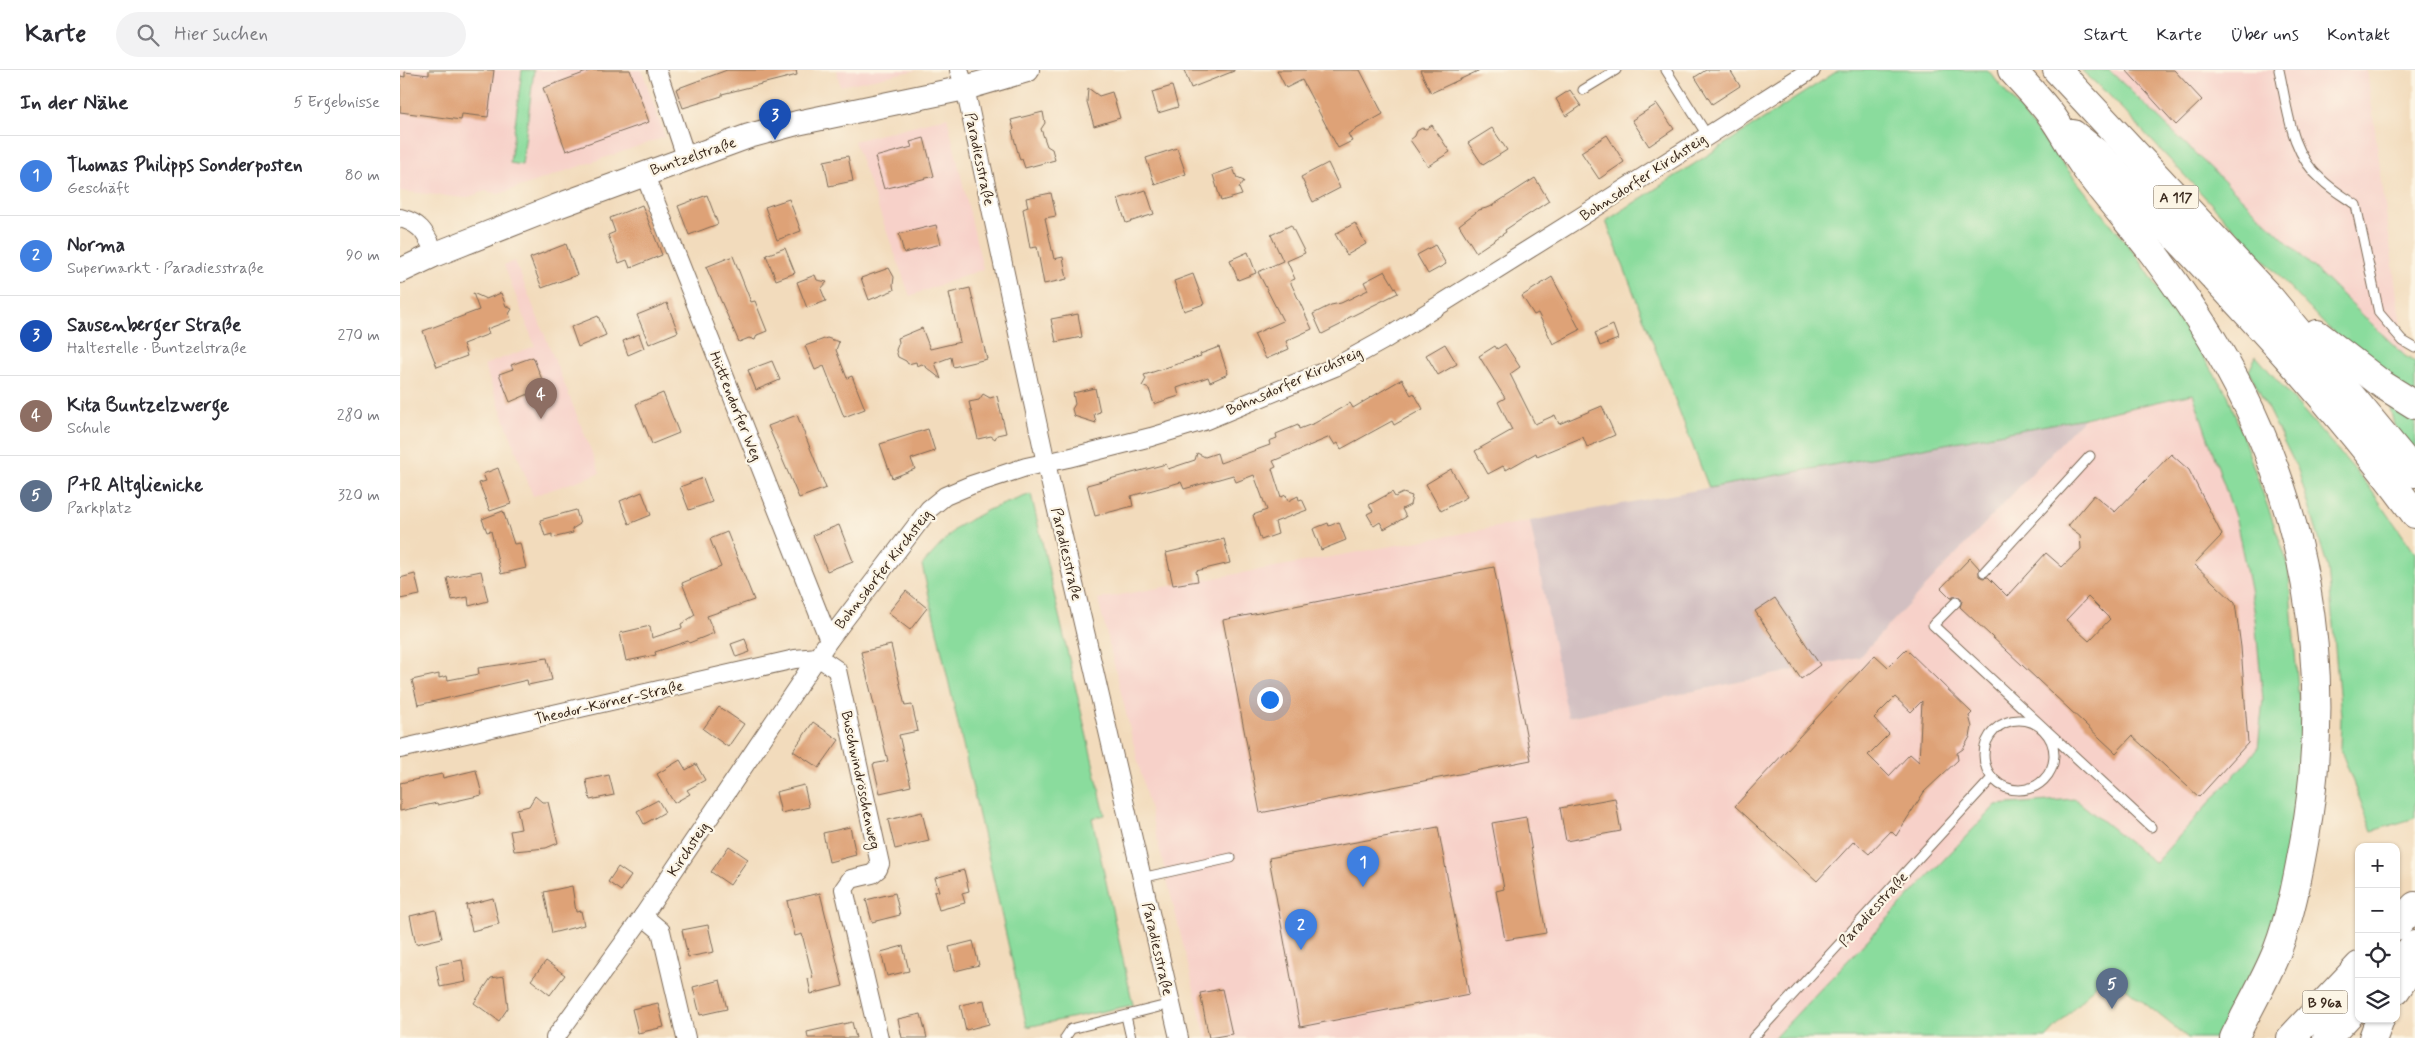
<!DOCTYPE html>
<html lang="de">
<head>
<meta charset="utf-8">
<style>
  body { margin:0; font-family:Mynerve,sans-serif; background:#f2f2f3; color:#2b2b33 }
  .controls { position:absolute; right:15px; bottom:15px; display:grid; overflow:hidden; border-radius:10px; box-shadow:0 1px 4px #0004 }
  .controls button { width:45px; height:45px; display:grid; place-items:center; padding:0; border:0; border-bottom:1px solid #e1e1e2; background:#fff; color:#2b2b33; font:25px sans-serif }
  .you { position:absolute; left:869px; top:629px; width:18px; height:18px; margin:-12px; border:4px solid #fff; border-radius:50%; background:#1a73e8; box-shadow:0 0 0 8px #1a73e833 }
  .badge { display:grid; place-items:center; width:32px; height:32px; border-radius:50%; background:#c8321e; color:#fff; font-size:16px; font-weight:700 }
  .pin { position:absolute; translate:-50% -41px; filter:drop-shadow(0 1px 2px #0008) }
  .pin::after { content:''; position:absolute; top:26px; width:18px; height:15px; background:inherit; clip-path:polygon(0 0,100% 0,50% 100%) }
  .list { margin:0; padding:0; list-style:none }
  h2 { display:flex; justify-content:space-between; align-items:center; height:65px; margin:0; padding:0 20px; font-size:21px }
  h2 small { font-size:16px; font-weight:400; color:#7c7c81 }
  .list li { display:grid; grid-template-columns:32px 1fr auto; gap:15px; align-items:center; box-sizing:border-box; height:80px; padding:0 20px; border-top:1px solid #e1e1e2 }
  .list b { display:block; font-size:19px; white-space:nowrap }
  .list p { margin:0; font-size:16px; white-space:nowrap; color:#7c7c81 }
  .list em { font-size:16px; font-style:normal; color:#7c7c81 }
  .icon { flex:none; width:28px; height:28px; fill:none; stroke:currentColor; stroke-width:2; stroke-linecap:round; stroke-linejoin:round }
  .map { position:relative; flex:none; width:2015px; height:968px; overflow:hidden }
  header { display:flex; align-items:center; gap:30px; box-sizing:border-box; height:70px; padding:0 25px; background:#fff; border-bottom:1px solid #e1e1e2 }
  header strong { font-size:24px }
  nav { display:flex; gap:28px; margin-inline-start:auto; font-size:18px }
  .search { width:350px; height:45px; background:#f2f2f3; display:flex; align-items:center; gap:12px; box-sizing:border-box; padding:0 18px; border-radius:28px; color:#7c7c81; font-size:19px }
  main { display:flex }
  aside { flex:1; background:#fff }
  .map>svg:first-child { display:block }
  .built { fill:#f7d1c9 }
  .industrial { fill:#d2bfc1 }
  .green { fill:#8adc9d; stroke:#62835e }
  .building { fill:#dea277; fill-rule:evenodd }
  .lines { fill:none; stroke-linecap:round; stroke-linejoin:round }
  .lane-casing { stroke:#7b6855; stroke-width:11 }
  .street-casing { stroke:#7b6855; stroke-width:20 }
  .secondary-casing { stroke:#7b6855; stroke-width:26 }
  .primary-casing { stroke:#7b6855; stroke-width:30 }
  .highway-casing { stroke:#7b6855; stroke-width:30 }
  .lane { stroke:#fff; stroke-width:9 }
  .street { stroke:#fff; stroke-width:18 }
  .secondary { stroke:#fff; stroke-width:24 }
  .primary { stroke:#fff; stroke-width:28 }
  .highway { stroke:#fff; stroke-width:28 }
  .labels { text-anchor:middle; stroke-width:4.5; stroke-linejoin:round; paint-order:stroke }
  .shield { fill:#fcf5e5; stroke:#75675a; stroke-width:1 }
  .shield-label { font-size:14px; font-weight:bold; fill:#3b2a1e }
  .street-label { font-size:15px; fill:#3b2a1e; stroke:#fcf5e5 }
</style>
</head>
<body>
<header>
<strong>Karte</strong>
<div class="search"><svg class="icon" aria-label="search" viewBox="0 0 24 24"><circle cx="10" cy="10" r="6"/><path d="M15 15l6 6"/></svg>Hier suchen</div>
<nav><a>Start</a><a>Karte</a><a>Über uns</a><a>Kontakt</a></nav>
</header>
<main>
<aside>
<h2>In der Nähe<small>5 Ergebnisse</small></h2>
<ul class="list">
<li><span class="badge" style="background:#3f7fe0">1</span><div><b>Thomas Philipps Sonderposten</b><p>Geschäft</p></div><em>80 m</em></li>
<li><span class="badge" style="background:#3f7fe0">2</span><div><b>Norma</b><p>Supermarkt · Paradiesstraße</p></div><em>90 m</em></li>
<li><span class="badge" style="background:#1a4fb4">3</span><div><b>Sausenberger Straße</b><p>Haltestelle · Buntzelstraße</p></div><em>270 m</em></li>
<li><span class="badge" style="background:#8d6e63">4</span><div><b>Kita Buntzelzwerge</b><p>Schule</p></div><em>280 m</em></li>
<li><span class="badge" style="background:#5c6f8a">5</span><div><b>P+R Altglienicke</b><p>Parkplatz</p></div><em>320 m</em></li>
</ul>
</aside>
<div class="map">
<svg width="2015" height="968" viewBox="0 0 2015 968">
  <rect width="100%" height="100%" fill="#fcf5e5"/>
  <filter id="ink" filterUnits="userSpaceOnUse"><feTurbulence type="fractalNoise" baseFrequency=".02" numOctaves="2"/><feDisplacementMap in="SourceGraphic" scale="10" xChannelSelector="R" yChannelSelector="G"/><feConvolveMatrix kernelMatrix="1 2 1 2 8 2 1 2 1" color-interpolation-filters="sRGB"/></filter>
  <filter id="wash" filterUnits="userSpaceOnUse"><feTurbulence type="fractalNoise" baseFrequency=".0096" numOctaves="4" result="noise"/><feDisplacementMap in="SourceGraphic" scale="20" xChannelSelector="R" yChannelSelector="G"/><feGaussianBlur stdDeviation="1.12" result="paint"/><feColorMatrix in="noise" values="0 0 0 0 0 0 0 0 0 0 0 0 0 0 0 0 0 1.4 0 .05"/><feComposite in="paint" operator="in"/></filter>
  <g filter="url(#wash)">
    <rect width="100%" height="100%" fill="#f2dbbc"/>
    <g class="built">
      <polygon points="0,0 242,0 265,67 99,124 86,121 65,128 0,121"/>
      <polygon points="437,0 517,0 440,16"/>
      <polygon points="1709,0 1967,0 2005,286 1772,62"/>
      <polygon points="547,47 583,199 510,226 454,71"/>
      <polygon points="115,191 200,403 133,426 84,295 135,276 104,195"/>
      <polygon points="1793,324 1836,450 1854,539 1863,629 1858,679 1755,793 1675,729 1596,735 1374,968 806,968 698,529 1130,451 1169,647 1459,587 1684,348"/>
    </g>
    <polygon class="industrial" points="1684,348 1459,587 1168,647 1130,451"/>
    <g class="green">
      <polygon points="122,0 134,0 122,95 110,93"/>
      <polygon points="1439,0 1588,0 1739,189 1828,325 1888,494 1906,721 1868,881 1821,968 1788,968 1707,903 1646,968 1374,968 1596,735 1675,729 1755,793 1858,679 1863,629 1854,539 1836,450 1793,324 1684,348 1309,418 1206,151"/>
      <polygon points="1681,0 1709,0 2005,286 2015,292 2015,384 1994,355 1981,299 1926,256 1709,25"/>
      <polygon points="1856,286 1967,414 2015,483 2015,748 1972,761 1940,678 1941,646 1928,498 1898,400 1849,301"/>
      <polygon points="631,424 705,745 692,748 733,935 627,957 522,495 557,457 588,440"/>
    </g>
    <g id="blocks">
      <g class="building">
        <polygon points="29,0 94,0 88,47 62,44 61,50 0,42 0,6 5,7 5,2 29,5"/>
        <polygon points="192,0 230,0 249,52 166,81 143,18"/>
        <polygon points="327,0 396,0 397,5 322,24 322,26 283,38 276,19"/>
        <polygon points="784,0 834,0 834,1 791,18"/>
        <polygon points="877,0 960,0 983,44 948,64 952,71 938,78 902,10 886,18"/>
        <polygon points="1020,0 1080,0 1031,23"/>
        <polygon points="1306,0 1330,0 1340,16 1312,34 1295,7"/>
        <polygon points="1726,0 1774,0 1802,30 1776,55"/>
        <polygon points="772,16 778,37 758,43 752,22"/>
        <polygon points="688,18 699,26 712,22 720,48 694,56 687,32"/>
        <polygon points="1170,20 1181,36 1166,46 1156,29"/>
        <polygon points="1257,34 1274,59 1249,76 1232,50"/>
        <polygon points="643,42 645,53 641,59 647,76 652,79 655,90 625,98 622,89 620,90 612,61 614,59 611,50"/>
        <polygon points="1032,55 1050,82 1028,96 1010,70 1015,66 1017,61 1022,58 1026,59"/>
        <polygon points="1092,58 1107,80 1083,95 1068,73"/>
        <polygon points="1207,65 1224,92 1199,109 1181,82"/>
        <polygon points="524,68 534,106 484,119 475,87 512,77 510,72"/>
        <polygon points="777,78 786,104 755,115 746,88"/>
        <polygon points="448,86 453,111 429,116 424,91"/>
        <polygon points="928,93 940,118 913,132 901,107"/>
        <polygon points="833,98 837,108 844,111 839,118 842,125 821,131 813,105"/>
        <polygon points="1135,108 1149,131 1105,160 1106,162 1076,182 1059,155 1079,140 1090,137"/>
        <polygon points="746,120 754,144 726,153 718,129"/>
        <polygon points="651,123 656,146 645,148 654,189 663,187 667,209 644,214 637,177 630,178 623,139 628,137 626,128"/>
        <polygon points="307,125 318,154 289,165 278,136"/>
        <polygon points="389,129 401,161 377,170 365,137"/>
        <polygon points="242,135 262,185 230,198 227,190 219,193 208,165 215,162 210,148"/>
        <polygon points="955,153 966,174 947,185 935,164"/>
        <polygon points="536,155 541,174 504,183 499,164"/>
        <polygon points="891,155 905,183 887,191 895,209 890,211 912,259 886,271 889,279 866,289 854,264 883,251 858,202 883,191 871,165"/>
        <polygon points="166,174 177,205 142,218 130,188"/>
        <polygon points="1035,175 1046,194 1028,204 1017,185"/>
        <polygon points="385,178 395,203 376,210 366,185"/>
        <polygon points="848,182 856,203 838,210 830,190"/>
        <polygon points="333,186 351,232 355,231 367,261 357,265 355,270 349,268 339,272 306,197"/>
        <polygon points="489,198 494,207 493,215 494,220 469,230 461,208"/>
        <polygon points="985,201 998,223 948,248 940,255 922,264 913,244 931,235 941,233 968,220 964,212"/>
        <polygon points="793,204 804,234 784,241 774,211"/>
        <polygon points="415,205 417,210 427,212 421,219 426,231 407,238 397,212"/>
        <polygon points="1152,207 1180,260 1153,274 1138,243 1134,245 1122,226"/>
        <polygon points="570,218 587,289 553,297 551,287 535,293 541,309 522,294 517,296 516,292 508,294 506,291 498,287 496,280 499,272 498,268 522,258 530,279 560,272 549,223"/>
        <polygon points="73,223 86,229 101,223 106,236 112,239 109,244 111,250 87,259 89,264 63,274 67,286 37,297 23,261 79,240"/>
        <polygon points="267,233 278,262 249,274 237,245"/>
        <polygon points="678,244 682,267 656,272 651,249"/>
        <polygon points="198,246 206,265 178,277 171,257"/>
        <polygon points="1213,255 1218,269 1200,276 1195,263"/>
        <polygon points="239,264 244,278 228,285 223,271"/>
        <polygon points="427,268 439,272 436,280 447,308 452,306 465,339 444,347 424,296 415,300 405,276"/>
        <polygon points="1045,274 1057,294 1038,305 1026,285"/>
        <polygon points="1105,274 1120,297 1110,304 1135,354 1155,345 1159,354 1202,336 1215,365 1187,377 1183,367 1137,386 1136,383 1106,400 1103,396 1088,404 1075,381 1112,360 1098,332 1105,328 1079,286 1095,276 1097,279"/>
        <polygon points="819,277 828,304 810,312 808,307 777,318 779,326 754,334 749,319 742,316 746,309 744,305 801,286 800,284"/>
        <polygon points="133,287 145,317 110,332 99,304 113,299 111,295"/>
        <polygon points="372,291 380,310 356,320 348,300"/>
        <polygon points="1002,309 1011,325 1014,323 1023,339 994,355 992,351 941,379 938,373 935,375 930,367 873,391 876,397 872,399 881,427 886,425 888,431 898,426 899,430 902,429 907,440 875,452 878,464 861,470 853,445 867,440 854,405 836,412 833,405 784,419 781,412 731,426 733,436 695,446 687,415 766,394 768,399 795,390 797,383 805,387 817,383 820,393 870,375 869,371 877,368 876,364 898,355 899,359 915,353 950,333 953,338"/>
        <polygon points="695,318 700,342 694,344 696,353 674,346 672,339 675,334 673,323"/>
        <polygon points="263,323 279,363 252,374 236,334"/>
        <polygon points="583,324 590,328 597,326 606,363 597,365 595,369 591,366 578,369 569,332 579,330"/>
        <polygon points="397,345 426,418 399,428 368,356"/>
        <polygon points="528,359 535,381 511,389 515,399 492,408 480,374"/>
        <path d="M1771,384L1789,400L1822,465L1794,494L1835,533L1841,577L1848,673L1799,727L1732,666L1716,683L1560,537L1562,531L1560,527L1555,526L1551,528L1541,518L1570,488L1579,498V506L1583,508L1588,507L1607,526L1646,483L1662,497L1681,479L1680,465L1668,456L1694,425L1715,442ZM1688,527L1710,549L1689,571L1666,550Z"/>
        <polygon points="98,398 111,434 90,441 79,413 86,411 83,404"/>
        <polygon points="1051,399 1067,427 1041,441 1026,414"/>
        <polygon points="303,408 312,432 289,440 280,417"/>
        <polygon points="242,422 251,445 229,454 220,431"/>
        <polygon points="992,422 995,427 1003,423 1012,426 1010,435 1002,439 1006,447 984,459 980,452 974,456 967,444 973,441 969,435"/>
        <polygon points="176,440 180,454 172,459 173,463 152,468 152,464 145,466 140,450"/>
        <polygon points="103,441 114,474 120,473 126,498 101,504 91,461 87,462 82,449"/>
        <polygon points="939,452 946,470 921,480 913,459 928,453 929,456"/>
        <polygon points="439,455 453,491 427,501 413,465"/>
        <polygon points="327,462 354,530 307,546 314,563 289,573 288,571 255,582 256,585 226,591 220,563 250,556 252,568 282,558 281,554 295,545 282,513 321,497 310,469"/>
        <polygon points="824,469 830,493 796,501 798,511 773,515 766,483"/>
        <polygon points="1094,497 1131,690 860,743 823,550"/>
        <polygon points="81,501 88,531 69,536 68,527 52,530 47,508"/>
        <polygon points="15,504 20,525 0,529 0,508"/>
        <polygon points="506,521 527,538 510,560 488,543"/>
        <polygon points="1375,528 1420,595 1401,609 1355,541"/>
        <polygon points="345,569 350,582 336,587 331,574"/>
        <polygon points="491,575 505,636 512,635 518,661 499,665 511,716 480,723 473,694 488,691 461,582"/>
        <path d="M1506,579L1572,643L1569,646L1572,657L1570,667L1563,679L1557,683L1558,690L1524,722L1496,766L1491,761L1469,784L1454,771L1417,811L1335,736L1475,585L1488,597ZM1495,627L1511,642L1522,631L1519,692L1510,684L1489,706L1468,685L1489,664L1474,648Z"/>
        <polygon points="147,588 152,610 128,615 127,610 18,635 12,610 39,604 39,608 47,606 48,610 79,604 78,598"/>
        <polygon points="319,637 344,654 328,677 303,659"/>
        <polygon points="413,652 439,670 419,698 393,681"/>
        <polygon points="280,690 286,700 296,694 305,710 287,720 290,724 274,733 257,704"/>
        <polygon points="76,700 82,725 38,735 37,733 0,741 0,713 42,704 43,708"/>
        <polygon points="209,705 214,725 190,730 186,710"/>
        <polygon points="404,715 409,737 381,743 376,722"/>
        <polygon points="135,726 142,732 148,732 158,773 146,778 114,781 110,761 121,759 117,739 129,736"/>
        <polygon points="1215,728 1221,761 1166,771 1160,738"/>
        <polygon points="258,730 265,742 244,754 237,741"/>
        <polygon points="522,742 529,771 495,779 488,750"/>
        <polygon points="1126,747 1146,863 1105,870 1096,821 1104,819 1092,753"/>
        <polygon points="450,757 456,785 429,792 423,763"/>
        <polygon points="1038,757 1069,924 900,957 869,788"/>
        <polygon points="329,776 348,789 330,815 311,802"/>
        <polygon points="218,797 231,806 221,821 208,812"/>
        <polygon points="564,800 569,821 562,823 565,833 539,840 534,822 539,821 535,808"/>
        <polygon points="172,816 176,842 181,841 184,855 152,863 144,822"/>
        <polygon points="420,823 443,916 411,924 408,909 413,908 402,864 395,866 387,831"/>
        <polygon points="495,823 500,845 472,852 466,830"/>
        <polygon points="93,828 99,854 72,861 66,835"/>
        <polygon points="36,840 42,868 16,874 10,846"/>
        <polygon points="308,855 314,882 288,887 282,860"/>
        <polygon points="573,871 579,895 555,901 549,877"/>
        <polygon points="503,876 509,901 487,906 481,882"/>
        <polygon points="62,890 66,912 40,917 36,895"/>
        <polygon points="146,891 165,905 150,925 131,910"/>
        <polygon points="104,906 108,938 99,951 74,933 91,908"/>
        <polygon points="320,910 327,939 300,945 293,917"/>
        <polygon points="822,919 832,964 809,968 800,923"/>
        <polygon points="584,930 589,954 566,960 560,935"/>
        <polygon points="258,933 264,957 238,963 232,939"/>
        <polygon points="521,944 527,968 502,968 498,949"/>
        <polygon points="452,952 456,968 408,968 407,962"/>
      </g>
    </g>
  </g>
  <g filter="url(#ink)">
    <use href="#blocks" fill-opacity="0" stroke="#7b6855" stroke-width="1"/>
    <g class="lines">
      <g class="lane-casing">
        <g id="lane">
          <polyline points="1266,0 1307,65"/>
          <path d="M1879,0C1888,39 1890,83 1922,110C1932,120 1945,127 1956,135L1979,243L2003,271L2015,278"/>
          <polyline points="1183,20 1216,0"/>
          <polyline points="1584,502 1690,386"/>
          <polyline points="1556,532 1533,555 1751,757"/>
          <circle cx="1619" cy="685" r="35"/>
          <polyline points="741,808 831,788"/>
          <polyline points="726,946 731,968"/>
          <polyline points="665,968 671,959 771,934"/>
          <polyline points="1353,968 1592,708"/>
        </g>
      </g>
      <g class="street-casing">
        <g id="street">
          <polyline points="257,0 286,87"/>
          <polyline points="559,0 565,18 646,393 779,968"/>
          <polyline points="244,103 429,570"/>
          <path d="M0,148C23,154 25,164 36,184"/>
          <polyline points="418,587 437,600 480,794 478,799 472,804 451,809 444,819 479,968"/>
          <polyline points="0,679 395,589 418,587"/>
          <polyline points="243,846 261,861 286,968"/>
          <polyline points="155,968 243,846 429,570 529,439 545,426 571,415 626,397 668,388 751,367 804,351 935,297 982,271 1190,141 1411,0"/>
        </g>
      </g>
      <g class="secondary-casing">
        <polyline id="secondary" points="0,201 36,184 155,137 349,66 397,53 565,18 627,0"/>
      </g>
      <g class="primary-casing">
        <g id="primary">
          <polyline points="1996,856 2015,836"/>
          <polyline points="1996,895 2015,875"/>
          <polyline points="1891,968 1959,896"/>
          <polyline points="1927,968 1959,934"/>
        </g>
      </g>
      <g class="highway-casing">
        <g id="highway">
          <path d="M1612,0C1626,16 1642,32 1654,49C1665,65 1674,83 1686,99C1707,128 1731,154 1753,183C1775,213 1797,244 1816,276C1906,427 1935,595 1905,767C1898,806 1891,845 1877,881C1865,911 1848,939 1834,968"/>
          <polyline points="1657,0 1870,228 2015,403"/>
          <path d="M1673,64L1698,84C1807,200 1921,315 2015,444"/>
          <polyline points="1917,264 1983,315 2015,335"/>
          <polyline points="1996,920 2015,892"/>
          <polyline points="1973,968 1980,949"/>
        </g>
      </g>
      <use href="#lane" class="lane"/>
      <use href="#street" class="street"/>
      <use href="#secondary" class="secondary"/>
      <use href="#primary" class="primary"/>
      <use href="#highway" class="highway"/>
    </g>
  </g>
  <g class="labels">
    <g class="shield">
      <rect x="1753.5" y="115.5" width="45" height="23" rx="4"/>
      <rect x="1902.5" y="920.5" width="45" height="23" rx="4"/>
    </g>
    <g class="shield-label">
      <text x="1776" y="132">A 117</text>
      <text x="1925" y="937">B 96a</text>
    </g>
    <g class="street-label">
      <text transform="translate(293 86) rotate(-19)" y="5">Buntzelstraße</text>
      <text transform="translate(580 89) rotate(78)" y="5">Paradiesstraße</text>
      <text transform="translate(1243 107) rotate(-33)" y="5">Bohnsdorfer Kirchsteig</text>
      <text transform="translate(894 311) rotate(-24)" y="5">Bohnsdorfer Kirchsteig</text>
      <text transform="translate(336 336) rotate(68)" y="5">Hüttendorfer Weg</text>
      <text transform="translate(667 484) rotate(77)" y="5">Paradiesstraße</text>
      <text transform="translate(483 499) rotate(-52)" y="5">Bohnsdorfer Kirchsteig</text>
      <text transform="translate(209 632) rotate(-13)" y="5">Theodor-Körner-Straße</text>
      <text transform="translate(461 710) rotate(78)" y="5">Buschwindröschenweg</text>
      <text transform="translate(288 779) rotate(-56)" y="5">Kirchsteig</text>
      <text transform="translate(1473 839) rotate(-48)" y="5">Paradiesstraße</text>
      <text transform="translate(758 879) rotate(77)" y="5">Paradiesstraße</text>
    </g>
  </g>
</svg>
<div class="controls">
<button>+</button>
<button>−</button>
<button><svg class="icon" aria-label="locate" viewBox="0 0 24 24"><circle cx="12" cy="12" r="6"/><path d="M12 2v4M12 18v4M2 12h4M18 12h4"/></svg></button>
<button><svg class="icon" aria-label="layers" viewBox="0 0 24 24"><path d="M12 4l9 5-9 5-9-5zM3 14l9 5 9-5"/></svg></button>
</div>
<div class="you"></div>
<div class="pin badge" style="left:963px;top:817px;background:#3f7fe0">1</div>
<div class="pin badge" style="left:901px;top:880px;background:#3f7fe0">2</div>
<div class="pin badge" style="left:375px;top:70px;background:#1a4fb4">3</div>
<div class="pin badge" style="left:141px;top:349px;background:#8d6e63">4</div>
<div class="pin badge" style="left:1712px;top:939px;background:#5c6f8a">5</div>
</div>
</main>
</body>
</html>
